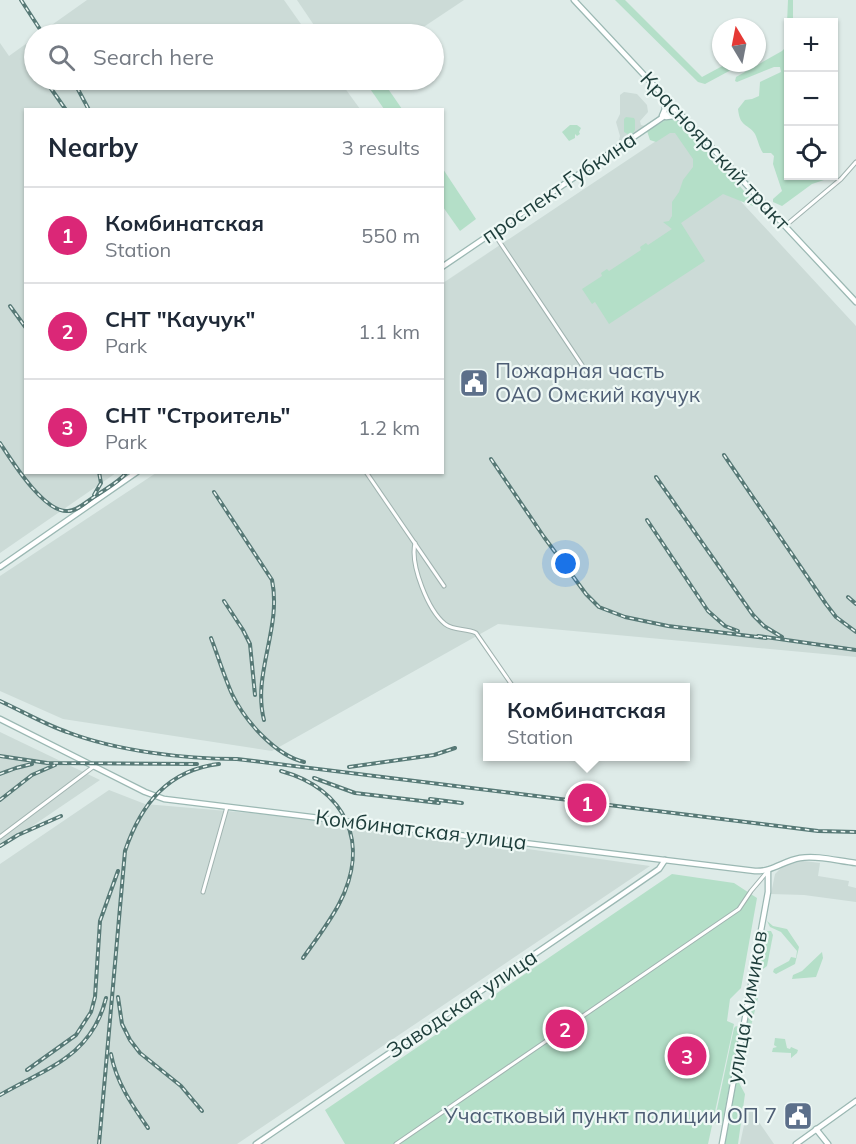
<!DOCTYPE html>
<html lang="en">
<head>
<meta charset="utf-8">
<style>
  body { margin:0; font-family:Mulish,sans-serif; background:#f2f2f3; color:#1f2937 }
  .controls { position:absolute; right:18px; top:18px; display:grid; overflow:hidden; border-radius:0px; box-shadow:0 2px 4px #0004 }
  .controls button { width:54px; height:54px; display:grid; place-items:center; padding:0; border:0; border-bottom:2px solid #e0e1e3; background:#fff; color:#1f2937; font:30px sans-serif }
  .compass { position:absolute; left:712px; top:18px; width:54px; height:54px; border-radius:50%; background:#fff; box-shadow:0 2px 4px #0004; rotate:350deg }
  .you { position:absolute; left:566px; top:564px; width:21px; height:21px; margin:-15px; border:4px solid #fff; border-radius:50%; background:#1a73e8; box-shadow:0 0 0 9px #1a73e833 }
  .badge { display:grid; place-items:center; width:39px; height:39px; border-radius:50%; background:#db2777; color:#fff; font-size:20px; font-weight:700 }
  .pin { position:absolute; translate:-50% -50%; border:3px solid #fff; box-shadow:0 2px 6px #0006 }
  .popup { position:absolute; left:483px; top:683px; width:207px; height:78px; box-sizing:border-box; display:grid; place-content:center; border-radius:0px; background:#fff; filter:drop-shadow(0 2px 4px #0005); font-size:20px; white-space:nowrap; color:#747a83 }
  .popup b { font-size:22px; color:#1f2937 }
  .popup::after { content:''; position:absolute; left:50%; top:100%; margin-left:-12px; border:12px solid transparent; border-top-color:#fff }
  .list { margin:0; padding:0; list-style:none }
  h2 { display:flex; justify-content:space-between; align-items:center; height:78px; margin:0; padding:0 24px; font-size:26px }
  h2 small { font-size:20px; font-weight:400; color:#747a83 }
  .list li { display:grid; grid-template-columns:39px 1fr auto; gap:18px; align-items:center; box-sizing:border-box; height:96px; padding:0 24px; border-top:2px solid #e0e1e3 }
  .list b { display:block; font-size:22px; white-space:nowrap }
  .list p { margin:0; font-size:20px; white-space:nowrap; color:#747a83 }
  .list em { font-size:20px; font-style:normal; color:#747a83 }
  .icon { flex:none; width:33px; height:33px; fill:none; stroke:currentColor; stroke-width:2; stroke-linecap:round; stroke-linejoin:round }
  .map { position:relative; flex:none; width:856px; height:1144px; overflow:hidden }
  .search { position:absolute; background:#fff; box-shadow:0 2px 4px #0004; left:24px; top:24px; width:420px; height:66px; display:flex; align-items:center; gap:15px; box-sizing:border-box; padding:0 21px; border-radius:33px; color:#747a83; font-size:22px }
  .panel { position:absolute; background:#fff; box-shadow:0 2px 4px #0004; left:24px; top:108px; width:420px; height:366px; border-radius:0px }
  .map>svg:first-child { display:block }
  .built { fill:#ccdbd7 }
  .green { fill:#b4dfc8 }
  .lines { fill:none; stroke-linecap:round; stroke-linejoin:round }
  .street-casing { stroke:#a0b3b0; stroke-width:5 }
  .secondary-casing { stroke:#9bb8b3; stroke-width:7 }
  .street { stroke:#fff; stroke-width:3 }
  .secondary { stroke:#fff; stroke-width:4.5 }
  .rail-casing { stroke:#577976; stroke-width:4 }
  .rail { stroke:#eef8f5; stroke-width:1.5; stroke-dasharray:4.5; stroke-linecap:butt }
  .labels { text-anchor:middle; stroke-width:4.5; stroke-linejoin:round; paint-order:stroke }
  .street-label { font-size:21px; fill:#1d3d3a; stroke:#eef8f5 }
  .service-label { font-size:21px; fill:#4e5e75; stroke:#eef8f5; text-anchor:start }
</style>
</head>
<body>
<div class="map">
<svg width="856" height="1144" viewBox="0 0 856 1144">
  <rect width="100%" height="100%" fill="#deebe8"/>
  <g class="built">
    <polygon points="87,0 284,0 308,34 39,34"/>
    <polygon points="297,0 464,0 413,34 320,34"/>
    <polygon points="34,38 34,80 339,80 360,109 26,110 26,472 116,473 0,553 0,43 9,56"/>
    <polygon points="624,92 637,94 647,105 648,112 640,121 641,125 645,126 618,144 620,136 616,122 620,114 620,95"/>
    <polygon points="674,129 856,326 856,657 498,624 272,751 63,719 0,691 0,576 156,473 442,472 443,283"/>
    <polygon points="0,732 100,780 0,848"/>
    <polygon points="109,790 145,804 296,817 650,866 237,1144 0,1144 0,864"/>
    <polygon points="796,860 820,863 818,876 849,881 848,886 856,888 856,902 804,895 771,894 775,874 782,867"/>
    <polygon points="751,1108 755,1114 754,1115 774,1144 740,1144 747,1111"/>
  </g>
  <g class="green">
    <polygon points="615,0 625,0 702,77 728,63 744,63 705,84 698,82"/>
    <path d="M788,0H793V22H788V176H826L824,180L812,184L782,206L773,202V199L782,191L773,164L774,156L771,153H763C759,147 758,140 755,134C748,123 740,128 738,109L745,100L752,99L759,96L760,82L781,72L780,67H774L737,82L735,81L736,77L782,51L786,47Z"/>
    <polygon points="364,80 382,80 402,109 384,109"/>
    <polygon points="626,117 634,118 635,120 635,130 631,136 624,132 624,119"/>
    <polygon points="669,118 681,121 715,157 755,204 753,206 723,194 681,223 705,261 609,324 595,302 592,304 582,289 602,276 601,273 607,269 609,271 641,250 640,247 646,243 648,245 672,229 663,222 669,221 672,216 672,202 679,192 683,180 693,167 693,159 675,133 670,133 656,142 650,140 647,131"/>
    <polygon points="570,125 577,125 581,128 579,132 580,134 577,136 575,134 575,138 569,141 562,132"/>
    <polygon points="443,169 476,219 460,231 443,207"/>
    <polygon points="672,874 734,883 757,898 741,988 730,999 727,1021 734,1024 708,1144 345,1144 325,1110"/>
    <polygon points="767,921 773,926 787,929 799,947 795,964 776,974 773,972 774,969 789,961 791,957 796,958 797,951 781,932 770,927"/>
    <polygon points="766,931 771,931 773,935 767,966 763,969 759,965"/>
    <polygon points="822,952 823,958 816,977 792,979 793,975 802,971"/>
    <polygon points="753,996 757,996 758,998 751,1026 748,1023 748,1019"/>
    <polygon points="736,1026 741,1028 722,1124 714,1123 734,1028"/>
    <polygon points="775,1038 785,1039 787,1048 790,1049 791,1047 798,1050 797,1053 791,1058 791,1053 772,1052 773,1048 777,1047 774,1045"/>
    <polygon points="737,1079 745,1094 738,1144 725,1144"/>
  </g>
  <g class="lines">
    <g class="street-casing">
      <g id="street">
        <polyline points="785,226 841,179 856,162"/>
        <polyline points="493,232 588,374"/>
        <polyline points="366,472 444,586"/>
        <path d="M415,543C410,565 428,610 445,624C454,631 466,628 476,633L514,688"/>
        <polyline points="0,837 93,767"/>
        <polyline points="203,892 227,807"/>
        <polyline points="396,1144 739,909 751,891 767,872"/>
      </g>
    </g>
    <g class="secondary-casing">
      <g id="secondary">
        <polyline points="574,0 856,302"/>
        <polyline points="662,116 665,109 663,99"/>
        <polyline points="666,117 674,116 684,120"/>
        <polyline points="442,267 675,109"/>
        <polyline points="0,567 137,472"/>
        <path d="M0,719L145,792L164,799L755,871C772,872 783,861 800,858C817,855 838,861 856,863"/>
        <polyline points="816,1129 828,1144"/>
        <polyline points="256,1144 617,898 659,869 665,860"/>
        <polyline points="722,1144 768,892 768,870"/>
        <polyline points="796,1144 856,1101"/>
      </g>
    </g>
    <use href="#street" class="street"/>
    <use href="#secondary" class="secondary"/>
    <g class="rail-casing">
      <g id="rail">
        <polyline points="21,0 43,34"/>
        <polyline points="45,80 66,110"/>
        <polyline points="73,80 89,110"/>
        <polyline points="10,306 26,328"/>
        <path d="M0,443C12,461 44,513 68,511C78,511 88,500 97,495C107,488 119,482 127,472"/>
        <polyline points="724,455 826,604 836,617 856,632"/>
        <polyline points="491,459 544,537 586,594 599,607 625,617 668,626 766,638"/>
        <polyline points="656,477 753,615 764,626 782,637"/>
        <path d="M214,492L272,580C282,628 252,674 264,720"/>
        <polyline points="94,495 101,483 99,472"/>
        <polyline points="647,520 708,611 725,626 738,631"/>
        <polyline points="848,597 856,604"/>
        <polyline points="224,601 243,630 250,644 255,695"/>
        <polyline points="758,636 856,650"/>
        <path d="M211,638C218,656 224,676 232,694C245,721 275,755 304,762"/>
        <path d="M0,701C22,711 44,724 67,732C117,751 184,759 237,759L818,831L856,832"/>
        <polyline points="0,756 47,763 197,764"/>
        <polyline points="349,767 434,755 455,748"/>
        <path d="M281,771C346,789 371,843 339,904C329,923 315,941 303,958"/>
        <polyline points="0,774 16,768 32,764"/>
        <polyline points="314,778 355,793 439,803"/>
        <polyline points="430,799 462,803"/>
        <polyline points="0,800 32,775 55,765"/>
        <polyline points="0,846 18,835 61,816"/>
        <polyline points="118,997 122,1024 130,1040 140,1053 181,1086 202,1111"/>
        <path d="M111,1054C116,1082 132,1105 148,1128"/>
        <polyline points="27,1070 76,1035 91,1012 95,997 100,921 118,871"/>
        <path d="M0,1095C47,1068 92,1056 106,998"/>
        <path d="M99,1144L125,851C141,804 168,770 219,764"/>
      </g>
    </g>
    <use href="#rail" class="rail"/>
  </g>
  <defs>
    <g id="civic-square" transform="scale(1.5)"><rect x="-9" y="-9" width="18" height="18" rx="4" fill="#5c6f8a" stroke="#eef8f5"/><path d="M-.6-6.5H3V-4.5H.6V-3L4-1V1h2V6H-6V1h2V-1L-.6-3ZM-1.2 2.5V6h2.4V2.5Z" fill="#fff"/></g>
  </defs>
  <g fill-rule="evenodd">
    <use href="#civic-square" x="474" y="383"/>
    <use href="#civic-square" x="798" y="1116"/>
  </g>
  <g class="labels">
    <g class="street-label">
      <text transform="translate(715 151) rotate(47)" y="7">Красноярский тракт</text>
      <text transform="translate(559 188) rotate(-34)" y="7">проспект Губкина</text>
      <text transform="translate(421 830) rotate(7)" y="7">Комбинатская улица</text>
      <text transform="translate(462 1004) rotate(-34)" y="7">Заводская улица</text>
      <text transform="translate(747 1007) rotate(-80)" y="7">улица Химиков</text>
    </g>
    <g class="service-label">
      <text x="495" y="378">Пожарная часть<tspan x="495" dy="24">ОАО Омский каучук</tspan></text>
      <text x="777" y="1123" text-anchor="end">Участковый пункт полиции ОП 7</text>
    </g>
  </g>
</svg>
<div class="controls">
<button>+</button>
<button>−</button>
<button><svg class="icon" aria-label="locate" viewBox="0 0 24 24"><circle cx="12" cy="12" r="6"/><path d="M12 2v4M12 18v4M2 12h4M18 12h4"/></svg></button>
</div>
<svg class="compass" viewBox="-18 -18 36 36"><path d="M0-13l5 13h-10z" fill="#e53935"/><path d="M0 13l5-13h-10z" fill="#747a83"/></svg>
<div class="you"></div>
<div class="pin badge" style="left:587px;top:803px">1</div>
<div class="popup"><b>Комбинатская</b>Station</div>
<div class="pin badge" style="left:565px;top:1029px">2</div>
<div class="pin badge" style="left:687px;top:1056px">3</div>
<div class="search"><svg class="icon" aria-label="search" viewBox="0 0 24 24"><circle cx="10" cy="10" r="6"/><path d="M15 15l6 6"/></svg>Search here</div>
<section class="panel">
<h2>Nearby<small>3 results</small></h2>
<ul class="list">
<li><span class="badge">1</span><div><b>Комбинатская</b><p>Station</p></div><em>550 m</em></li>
<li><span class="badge">2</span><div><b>СНТ &quot;Каучук&quot;</b><p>Park</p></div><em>1.1 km</em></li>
<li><span class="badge">3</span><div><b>СНТ &quot;Строитель&quot;</b><p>Park</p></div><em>1.2 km</em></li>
</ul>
</section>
</div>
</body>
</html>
